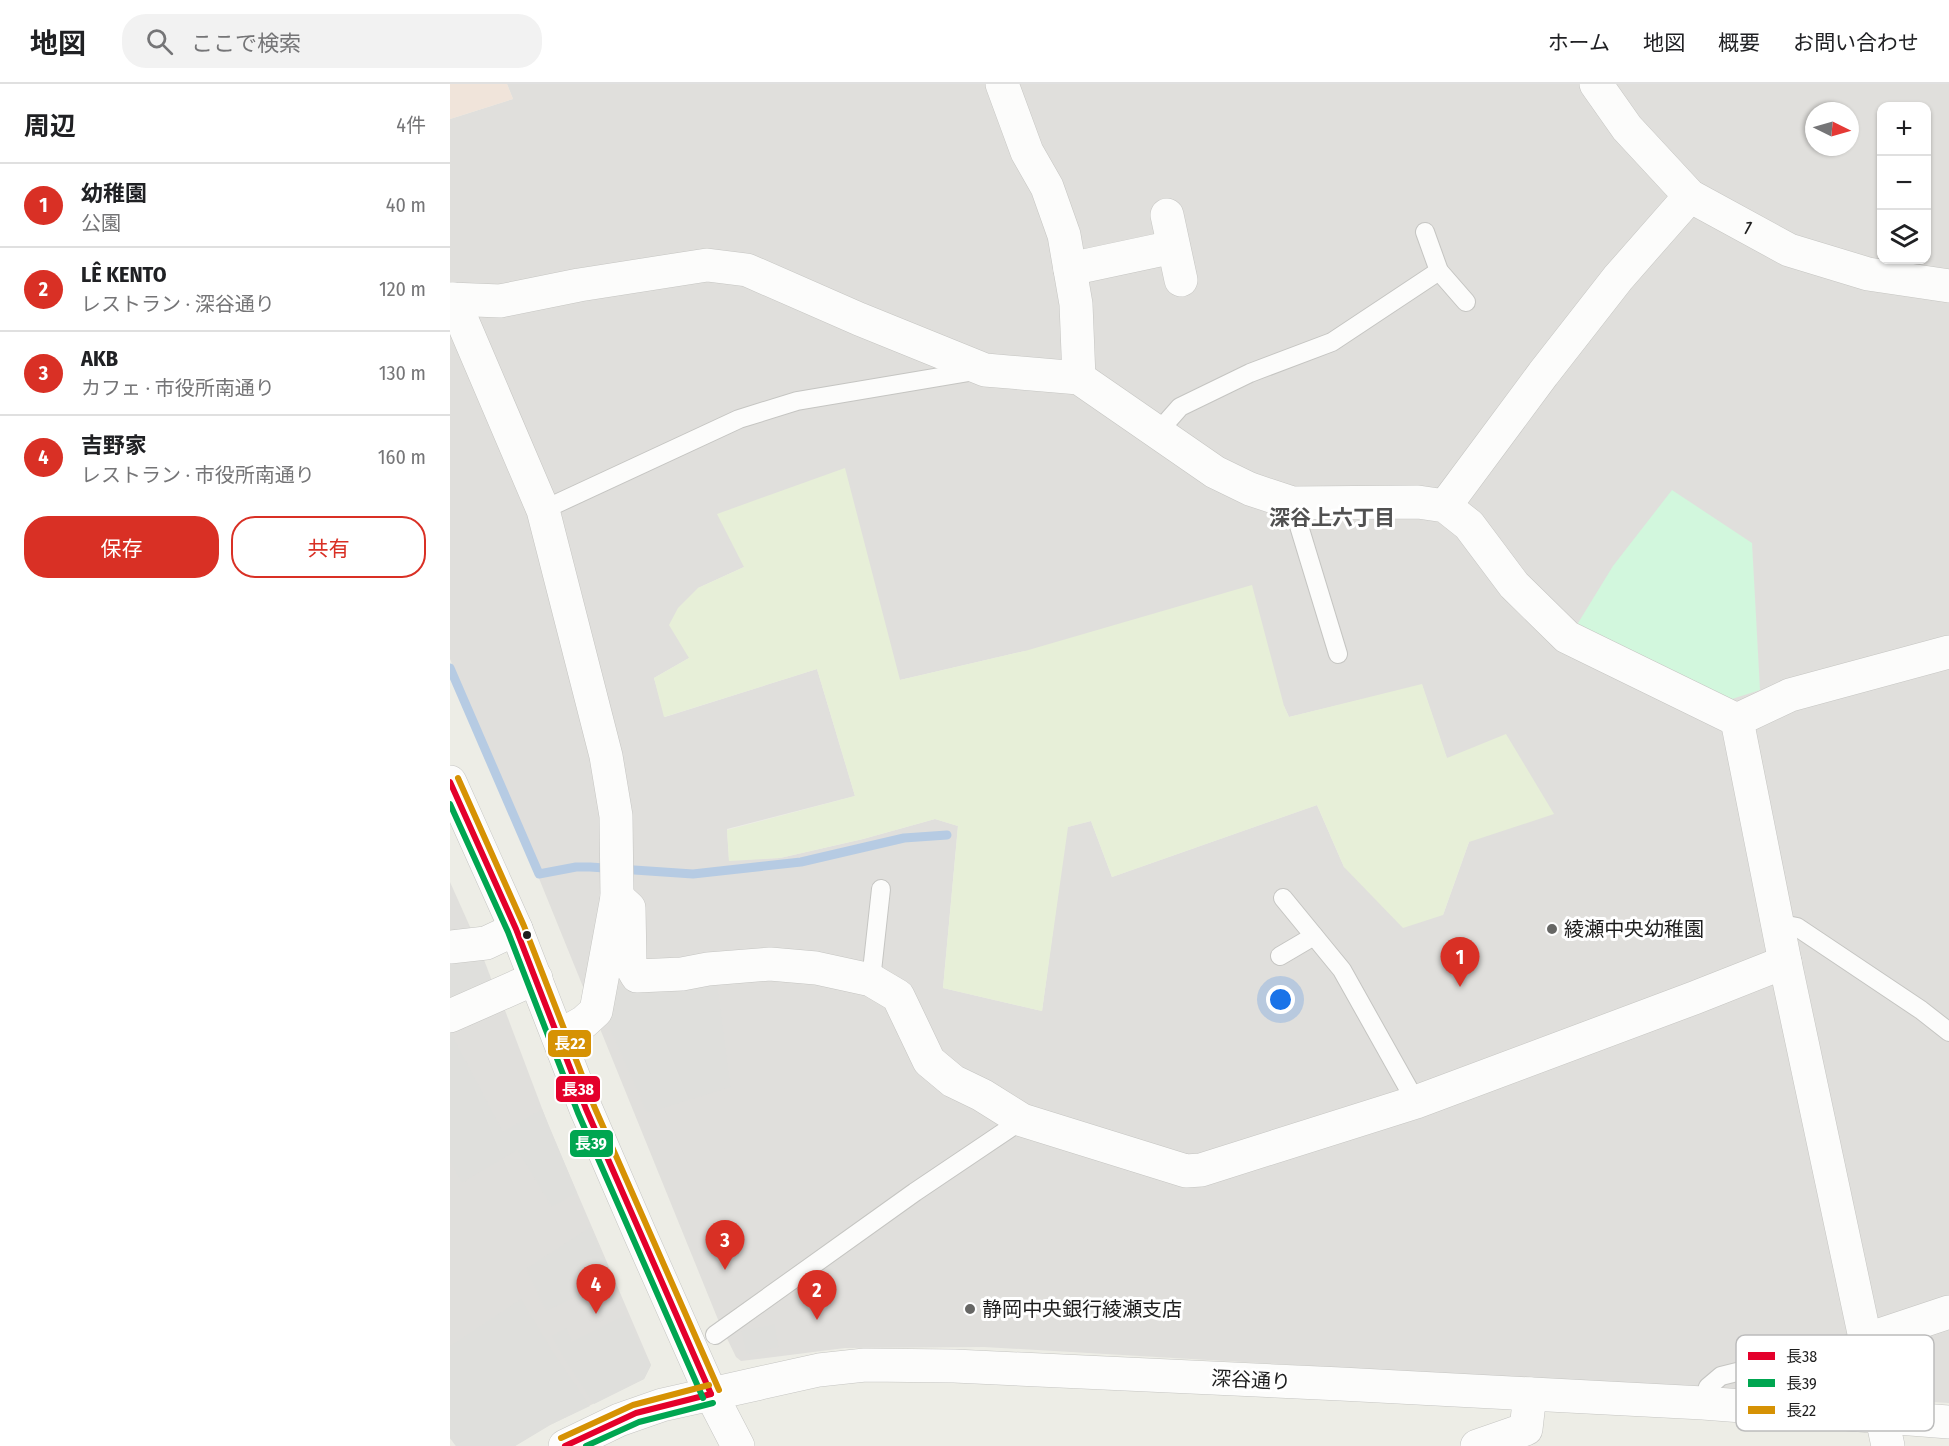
<!DOCTYPE html>
<html lang="ja">
<head>
<meta charset="utf-8">
<style>
  body { margin:0; font-family:"Fira Sans Condensed","Noto Sans JP",sans-serif; background:#f2f2f2; color:#202124 }
  .controls { position:absolute; right:18px; top:18px; display:grid; overflow:hidden; border-radius:12px; box-shadow:0 2px 4px #0004 }
  .controls button { width:54px; height:54px; display:grid; place-items:center; padding:0; border:0; border-bottom:2px solid #e0e0e0; background:#fff; color:#202124; font:30px sans-serif }
  .compass { position:absolute; left:1355px; top:18px; width:54px; height:54px; border-radius:50%; background:#fff; box-shadow:0 2px 4px #0004; rotate:95deg }
  .you { position:absolute; left:831px; top:916px; width:21px; height:21px; margin:-15px; border:4px solid #fff; border-radius:50%; background:#1a73e8; box-shadow:0 0 0 9px #1a73e833 }
  .badge { display:grid; place-items:center; width:39px; height:39px; border-radius:50%; background:#d93025; color:#fff; font-size:20px; font-weight:700 }
  .pin { position:absolute; translate:-50% -50px; filter:drop-shadow(0 2px 3px #0008) }
  .pin::after { content:''; position:absolute; top:32px; width:21px; height:18px; background:inherit; clip-path:polygon(0 0,100% 0,50% 100%) }
  .list { margin:0; padding:0; list-style:none }
  h2 { display:flex; justify-content:space-between; align-items:center; height:78px; margin:0; padding:0 24px; font-size:26px }
  h2 small { font-size:20px; font-weight:400; color:#757577 }
  .list li { display:grid; grid-template-columns:39px 1fr auto; gap:18px; align-items:center; box-sizing:border-box; height:84px; padding:0 24px; border-top:2px solid #e0e0e0 }
  .list b { display:block; font-size:22px; white-space:nowrap }
  .list p { margin:0; font-size:20px; white-space:nowrap; color:#757577 }
  .list em { font-size:20px; font-style:normal; color:#757577 }
  .actions { display:flex; gap:12px; padding:18px 24px }
  .actions a { flex:1; padding:14px 0; border:2px solid #d93025; border-radius:24px; text-align:center; font-size:21px; color:#d93025 }
  .actions .main { background:#d93025; color:#fff }
  .icon { flex:none; width:33px; height:33px; fill:none; stroke:currentColor; stroke-width:2; stroke-linecap:round; stroke-linejoin:round }
  .map { position:relative; flex:none; width:1499px; height:1362px; overflow:hidden }
  header { display:flex; align-items:center; gap:36px; box-sizing:border-box; height:84px; padding:0 30px; background:#fff; border-bottom:2px solid #e0e0e0 }
  header strong { font-size:28px }
  nav { display:flex; gap:33px; margin-inline-start:auto; font-size:21px }
  .search { width:420px; height:54px; background:#f2f2f2; display:flex; align-items:center; gap:15px; box-sizing:border-box; padding:0 21px; border-radius:24px; color:#757577; font-size:22px }
  main { display:flex }
  aside { flex:1; background:#fff }
  .map>svg:first-child { display:block }
  .residential { fill:#e0dfdc; fill-rule:evenodd }
  .commercial { fill:#f0e4da }
  .farmland { fill:#e7efd8 }
  .park { fill:#d2f7dd }
  .parking { fill:#dfdfdc }
  .lines { fill:none; stroke-linecap:round; stroke-linejoin:round }
  .stream { stroke:#b6cbe3; stroke-width:9 }
  .service-casing { stroke:#c5c5c2; stroke-width:20 }
  .minor-casing { stroke:#c5c5c2; stroke-width:34 }
  .tertiary-casing { stroke:#c5c5c2; stroke-width:34 }
  .service { stroke:#fcfcfb; stroke-width:18 }
  .minor { stroke:#fcfcfb; stroke-width:33 }
  .tertiary { stroke:#fcfcfb; stroke-width:33 }
  .bus-1-casing { stroke:#fff; stroke-width:10 }
  .bus-2-casing { stroke:#fff; stroke-width:10 }
  .bus-3-casing { stroke:#fff; stroke-width:10 }
  .bus-1 { stroke:#e4002b; stroke-width:6 }
  .bus-2 { stroke:#00a651; stroke-width:6 }
  .bus-3 { stroke:#d69204; stroke-width:6 }
  .poi-dot { fill:#666664; stroke:#fff; stroke-width:2 }
  .bus-dot { fill:#1e1e1e; stroke:#fff; stroke-width:2 }
  .labels { text-anchor:middle; stroke-width:6; stroke-linejoin:round; paint-order:stroke }
  .street-label { font-size:20px; fill:#1e1e1e; stroke:#fff }
  .poi-label { font-size:20px; fill:#1e1e1e; stroke:#fff; text-anchor:start }
  .neighbourhood-label { font-size:21px; font-weight:bold; fill:#515151; stroke:#fff }
  .key { fill:#fff; stroke:#bcbcbc; stroke-width:1.5 }
  .key-label { font-size:16px; fill:#1e1e1e }
  .line-badge { stroke:#fff; stroke-width:2 }
  .badge-label { font-size:16px; text-anchor:middle; font-weight:bold; fill:#fff }
</style>
</head>
<body>
<header>
<strong>地図</strong>
<div class="search"><svg class="icon" aria-label="search" viewBox="0 0 24 24"><circle cx="10" cy="10" r="6"/><path d="M15 15l6 6"/></svg>ここで検索</div>
<nav><a>ホーム</a><a>地図</a><a>概要</a><a>お問い合わせ</a></nav>
</header>
<main>
<aside>
<h2>周辺<small>4件</small></h2>
<ul class="list">
<li><span class="badge">1</span><div><b>幼稚園</b><p>公園</p></div><em>40 m</em></li>
<li><span class="badge">2</span><div><b>LÊ KENTO</b><p>レストラン · 深谷通り</p></div><em>120 m</em></li>
<li><span class="badge">3</span><div><b>AKB</b><p>カフェ · 市役所南通り</p></div><em>130 m</em></li>
<li><span class="badge">4</span><div><b>吉野家</b><p>レストラン · 市役所南通り</p></div><em>160 m</em></li>
</ul>
<div class="actions"><a class="main">保存</a><a>共有</a></div>
</aside>
<div class="map">
<svg width="1499" height="1362" viewBox="0 0 1499 1362">
  <rect width="100%" height="100%" fill="#edede6"/>
  <g class="residential">
    <path d="M57,0H1499V1319L534,1263L395,1264L291,1277L286,1273L269,1238L0,575V35L63,15ZM1432,22H1476V176H1432ZM1364,27H1400V63H1364ZM294,483L450,596L575,567L834,622L839,633L972,601L997,675L1019,758L993,831L894,783L867,721L662,793L641,737L617,743L592,927L493,904L508,742L485,735L413,755L330,774L279,776L277,745L405,712L367,585L215,633L204,594L239,574L248,504Z"/>
    <polygon points="0,798 25,854 0,856"/>
    <polygon points="53,921 99,1043 201,1281 194,1295 100,1341 65,1362 6,1362 0,1354 0,943"/>
  </g>
  <polygon class="commercial" points="0,0 57,0 63,15 0,35"/>
  <polygon class="farmland" points="395,384 450,596 575,567 802,501 834,622 839,633 972,600 997,674 1056,650 1104,730 1019,758 993,831 953,844 894,783 867,721 662,793 641,737 618,743 592,927 493,904 508,742 485,735 413,755 330,774 279,777 277,746 405,712 367,585 214,633 204,594 239,574 219,541 228,524 248,504 294,483 267,430"/>
  <polygon class="park" points="1222,406 1302,459 1310,606 1282,615 1270,614 1125,544 1163,482"/>
  <g class="parking">
    <polygon points="31,868 44,902 0,922 0,871"/>
    <polygon points="267,896 281,1003 197,1029 158,940 164,903"/>
    <polygon points="0,947 53,1048 92,1025 127,1109 102,1123 67,1066 12,1099 0,1078"/>
    <polygon points="141,1143 163,1195 96,1227 76,1185"/>
    <polygon points="71,1215 104,1269 140,1322 100,1341 65,1362 6,1362 0,1354 0,1262"/>
    <polygon points="176,1231 201,1281 194,1295 144,1320 111,1269 102,1252 116,1244 122,1258"/>
    <polygon points="325,1240 329,1263 296,1270 291,1247"/>
  </g>
  <g class="lines">
    <polyline class="stream" points="0,584 89,790 126,783 140,783 243,790 351,778 454,754 497,751"/>
    <g class="service-casing">
      <g id="service">
        <polyline points="975,148 989,187 1016,218"/>
        <polyline points="707,349 730,323 800,289 882,258 989,187"/>
        <polyline points="842,419 888,570"/>
        <polyline points="93,426 289,335 347,317 525,287"/>
        <polyline points="833,814 892,886 966,1018"/>
        <polyline points="1327,839 1347,843 1471,926 1499,948"/>
        <polyline points="830,872 864,852"/>
        <polyline points="421,896 431,805"/>
        <polyline points="265,1251 465,1108 572,1036"/>
        <polyline points="1253,1319 1258,1303 1271,1292 1415,1256"/>
      </g>
    </g>
    <g class="minor-casing">
      <g id="minor">
        <polyline points="552,0 577,68 597,103 614,151 626,220 629,294"/>
        <path id="s1" d="M1146,0L1177,44L1240,112L1339,166L1418,190L1499,202"/>
        <polyline points="717,131 731,196"/>
        <polyline points="620,185 723,163"/>
        <polyline points="0,215 50,217 129,201 257,181 297,186 409,235 535,286 629,294 765,388 800,405 842,419 968,418 995,422 1019,441 1064,501 1117,553 1287,636"/>
        <polyline points="3,215 93,426 156,672 166,732 167,813 146,927 134,938 109,952"/>
        <polyline points="995,422 1093,290 1168,194 1240,112"/>
        <polyline points="1287,636 1335,878 1438,1362"/>
        <polyline points="1287,636 1340,611 1499,568"/>
        <polyline points="167,813 179,824 180,880 187,892 232,890 258,885 320,880 366,884 421,896 448,912 479,977 503,997 532,1011 572,1036 736,1087 751,1086 966,1018 1244,914 1335,878"/>
        <polyline points="0,863 36,859 66,845"/>
        <polyline points="0,932 86,894"/>
        <polyline points="1415,1256 1499,1228"/>
        <polyline points="1027,1362 1076,1345 1080,1310"/>
      </g>
    </g>
    <g class="tertiary-casing">
      <g id="tertiary">
        <polyline points="0,698 66,845 136,1025 190,1150 261,1310 288,1362"/>
        <polyline points="115,1362 169,1336 212,1321 369,1286 415,1281 504,1282 891,1300 1253,1319 1499,1338"/>
      </g>
    </g>
    <use href="#service" class="service"/>
    <use href="#minor" class="minor"/>
    <use href="#tertiary" class="tertiary"/>
    <g class="bus-1-casing">
      <g id="bus-1">
        <polyline points="0,698 66,845 136,1025 261,1310"/>
        <polyline points="115,1362 186,1329 261,1310"/>
      </g>
    </g>
    <g class="bus-2-casing">
      <g id="bus-2">
        <polyline points="0,720 58,848 128,1029 253,1314"/>
        <polyline points="136,1362 189,1338 263,1319"/>
      </g>
    </g>
    <g class="bus-3-casing">
      <g id="bus-3">
        <polyline points="8,694 74,842 144,1022 269,1306"/>
        <polyline points="111,1354 183,1321 259,1301"/>
      </g>
    </g>
    <use href="#bus-1" class="bus-1"/>
    <use href="#bus-2" class="bus-2"/>
    <use href="#bus-3" class="bus-3"/>
  </g>
  <g class="poi-dot">
    <circle cx="1102" cy="845" r="6"/>
    <circle cx="520" cy="1225" r="6"/>
  </g>
  <circle class="bus-dot" cx="77" cy="851" r="5"/>
  <g class="labels">
    <g class="street-label">
      <text dy="7" stroke="none"><textPath href="#s1" startOffset="212">1</textPath></text>
      <text transform="translate(801 1296) rotate(3)" y="7">深谷通り</text>
    </g>
    <g class="poi-label">
      <text x="1114" y="852">綾瀬中央幼稚園</text>
      <text x="532" y="1232">静岡中央銀行綾瀬支店</text>
    </g>
    <g class="neighbourhood-label">
      <text x="882" y="441">深谷上六丁目</text>
    </g>
  </g>
  <rect x="1286" y="1251" width="198" height="96" rx="9" class="key"/>
  <rect x="1298" y="1268" width="27" height="8" fill="#e4002b"/>
  <rect x="1298" y="1295" width="27" height="8" fill="#00a651"/>
  <rect x="1298" y="1322" width="27" height="8" fill="#d69204"/>
  <g class="key-label">
    <text x="1336" y="1278">長38</text>
    <text x="1336" y="1305">長39</text>
    <text x="1336" y="1332">長22</text>
  </g>
  <g class="line-badge">
    <rect x="97" y="945" width="45" height="29" rx="6" fill="#d69204"/>
    <rect x="105" y="991" width="46" height="28" rx="6" fill="#e4002b"/>
    <rect x="119" y="1045" width="45" height="29" rx="6" fill="#00a651"/>
  </g>
  <g class="badge-label">
    <text x="120" y="965">長22</text>
    <text x="128" y="1011">長38</text>
    <text x="141" y="1065">長39</text>
  </g>
</svg>
<div class="controls">
<button>+</button>
<button>−</button>
<button><svg class="icon" aria-label="layers" viewBox="0 0 24 24"><path d="M12 4l9 5-9 5-9-5zM3 14l9 5 9-5"/></svg></button>
</div>
<svg class="compass" viewBox="-18 -18 36 36"><path d="M0-13l5 13h-10z" fill="#e53935"/><path d="M0 13l5-13h-10z" fill="#757577"/></svg>
<div class="you"></div>
<div class="pin badge" style="left:1010px;top:903px">1</div>
<div class="pin badge" style="left:367px;top:1236px">2</div>
<div class="pin badge" style="left:275px;top:1186px">3</div>
<div class="pin badge" style="left:146px;top:1230px">4</div>
</div>
</main>
</body>
</html>
